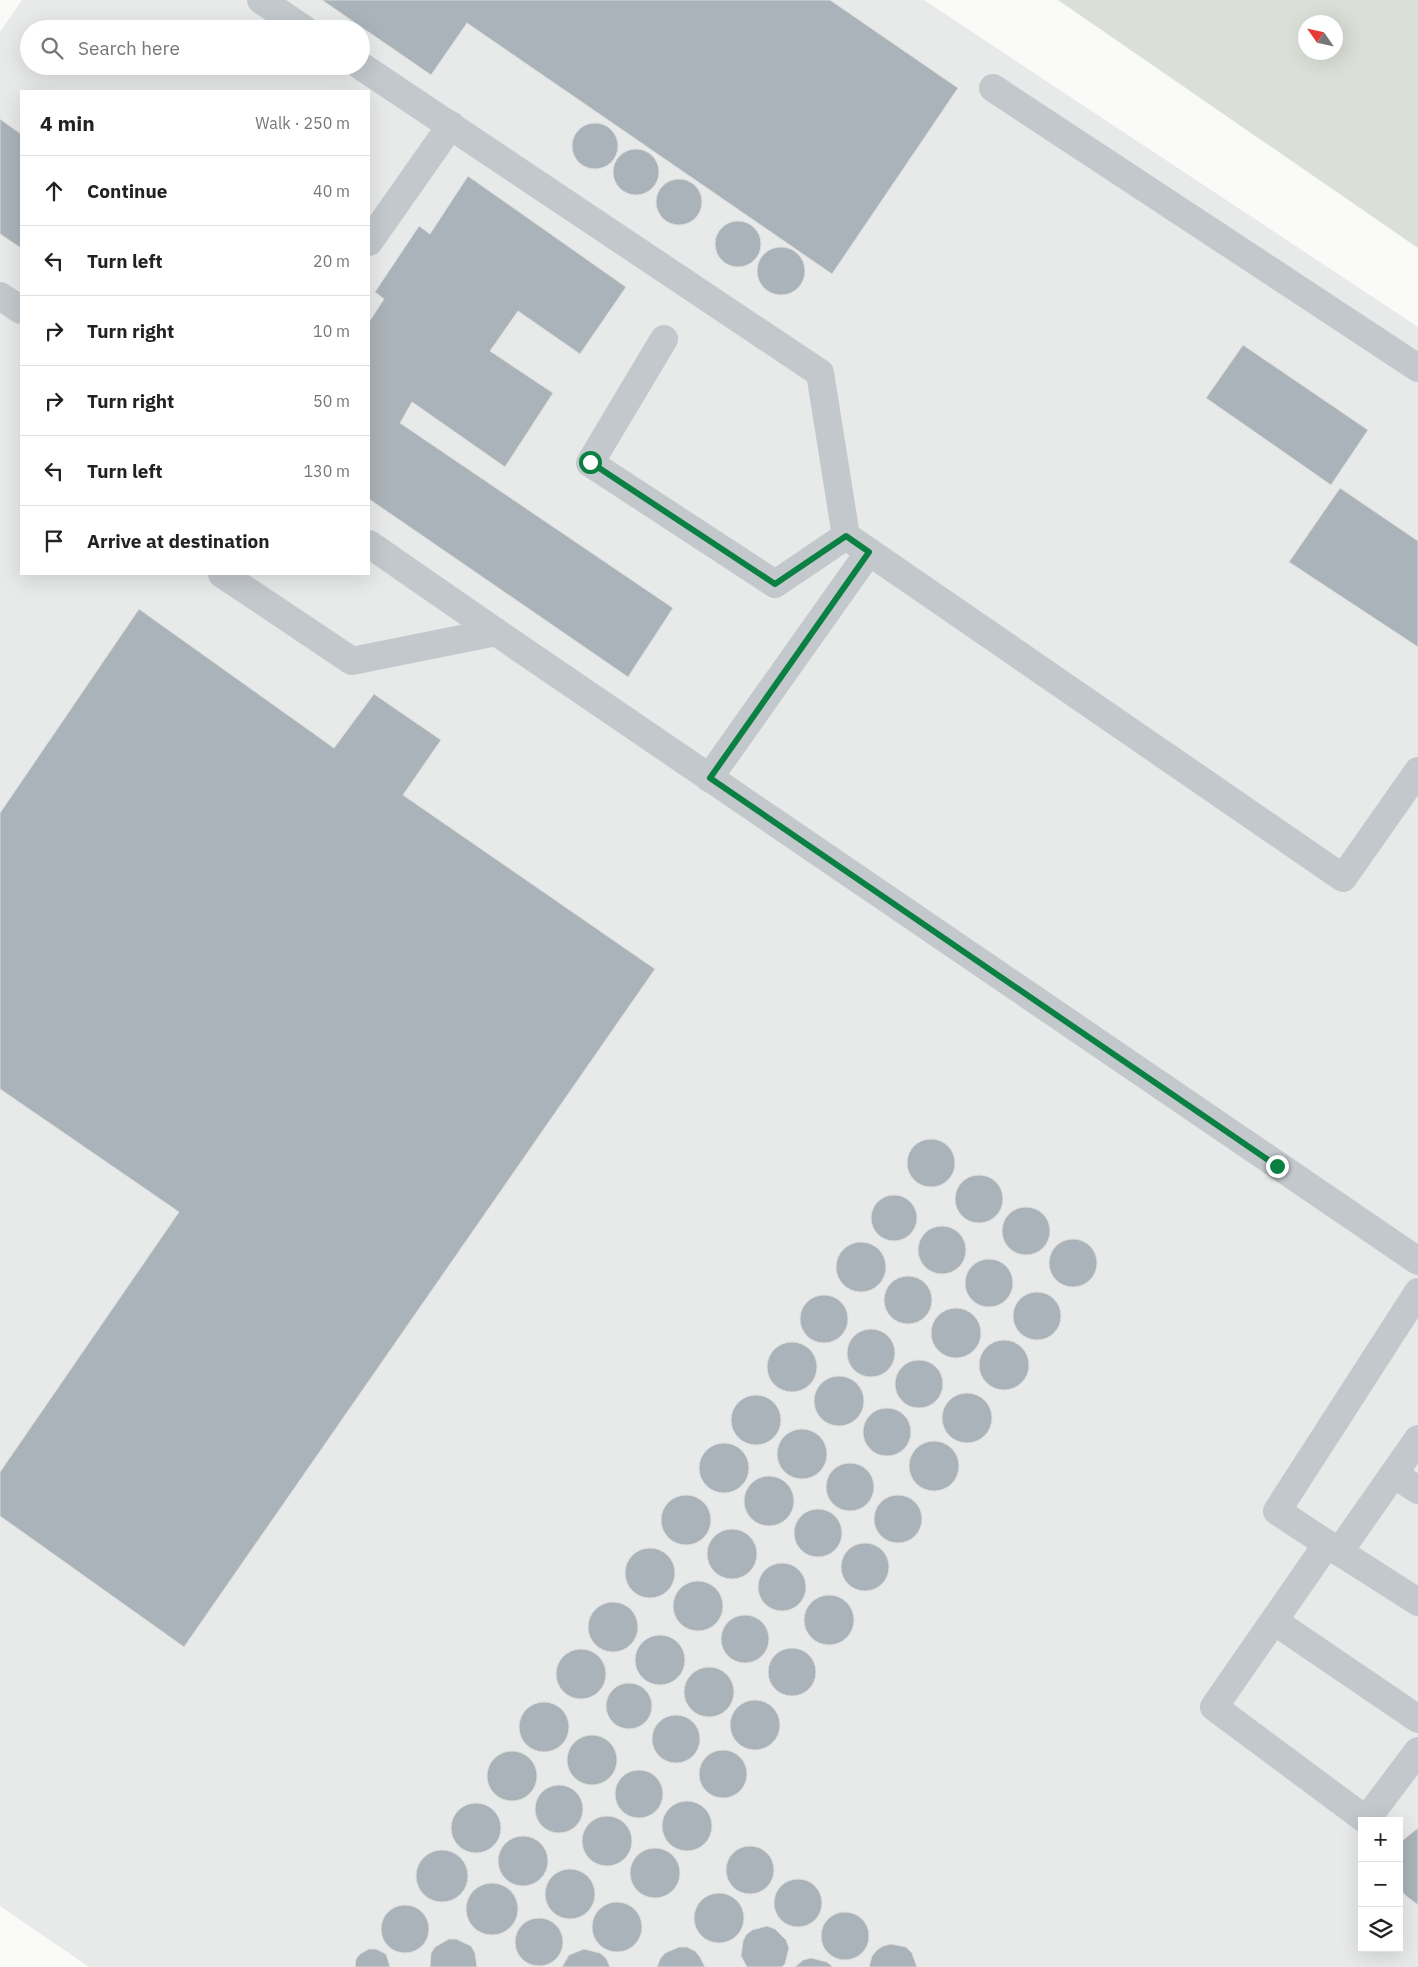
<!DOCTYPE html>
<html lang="en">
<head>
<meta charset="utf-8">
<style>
  body { margin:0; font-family:"IBM Plex Sans",sans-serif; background:#f6f6f6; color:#222 }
  .controls { position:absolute; right:15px; bottom:15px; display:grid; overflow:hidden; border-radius:0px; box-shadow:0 5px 20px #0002 }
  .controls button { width:45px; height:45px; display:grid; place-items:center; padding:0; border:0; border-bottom:1px solid #e0e0e0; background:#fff; color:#222; font:25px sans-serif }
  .compass { position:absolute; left:1298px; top:15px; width:45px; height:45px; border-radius:50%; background:#fff; box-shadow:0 5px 20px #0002; rotate:304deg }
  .stop { position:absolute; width:15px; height:15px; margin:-11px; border:4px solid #0b8043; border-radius:50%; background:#fff }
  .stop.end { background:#0b8043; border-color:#fff; box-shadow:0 1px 5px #0008 }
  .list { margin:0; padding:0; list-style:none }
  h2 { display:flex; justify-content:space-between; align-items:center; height:65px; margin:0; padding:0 20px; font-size:21px }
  h2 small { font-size:16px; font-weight:400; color:#767676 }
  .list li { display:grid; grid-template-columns:32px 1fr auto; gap:15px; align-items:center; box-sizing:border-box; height:70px; padding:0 20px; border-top:1px solid #e0e0e0 }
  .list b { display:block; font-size:19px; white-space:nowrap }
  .list em { font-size:16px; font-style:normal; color:#767676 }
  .icon { flex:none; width:28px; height:28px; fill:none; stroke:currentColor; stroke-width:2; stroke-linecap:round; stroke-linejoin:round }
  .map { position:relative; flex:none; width:1418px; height:1967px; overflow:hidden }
  .search { position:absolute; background:#fff; box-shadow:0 5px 20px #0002; left:20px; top:20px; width:350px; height:55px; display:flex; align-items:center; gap:12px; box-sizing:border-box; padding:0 18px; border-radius:28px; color:#767676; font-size:19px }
  .panel { position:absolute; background:#fff; box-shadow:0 5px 20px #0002; left:20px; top:90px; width:350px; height:485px; border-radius:0px }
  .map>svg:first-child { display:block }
  .built { fill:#e8e9e9; fill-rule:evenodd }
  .green { fill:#dadfd7; fill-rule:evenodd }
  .building { fill:#aab3b9; stroke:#dcdcda }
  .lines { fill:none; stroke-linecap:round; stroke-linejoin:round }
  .minor { stroke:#c3c8cc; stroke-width:28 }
  .route { stroke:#0b8043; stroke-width:6 }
</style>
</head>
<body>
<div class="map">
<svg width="1418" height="1967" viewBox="0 0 1418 1967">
  <rect width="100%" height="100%" fill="#fafaf8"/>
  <path class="built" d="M22,0H924L1418,327V1967H89L0,1906V32ZM29,29H361V66H29ZM21,91H369V574H21ZM1362,1821H1399V1948H1362Z"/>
  <path class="green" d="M1058,0H1418V248ZM1306,22H1336V52H1306Z"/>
  <g class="building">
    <polygon points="322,0 830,0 958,88 832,274 467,23 431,75"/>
    <polygon points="0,119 21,134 21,248 0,234"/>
    <circle cx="595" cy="146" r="23"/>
    <circle cx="636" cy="172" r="23"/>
    <polygon points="468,176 626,287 580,354 518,311 490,351 553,393 505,467 412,402 400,423 673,608 628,677 369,499 369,322 384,299 375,292 419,226 430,234"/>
    <circle cx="679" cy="202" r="23"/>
    <circle cx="738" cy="244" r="23"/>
    <circle cx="781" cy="271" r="24"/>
    <polygon points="1243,345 1368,430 1331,485 1206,398"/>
    <polygon points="1340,488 1418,541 1418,647 1289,562"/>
    <polygon points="139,609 334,748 374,694 441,740 403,795 655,969 184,1647 0,1516 0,1472 179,1212 0,1089 0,813"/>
    <circle cx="931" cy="1163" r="24"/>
    <circle cx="979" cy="1199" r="24"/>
    <circle cx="894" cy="1218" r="23"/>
    <circle cx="1026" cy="1231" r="24"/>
    <circle cx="942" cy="1250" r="24"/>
    <circle cx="1073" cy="1263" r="24"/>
    <circle cx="861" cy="1267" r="25"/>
    <circle cx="989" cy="1283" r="24"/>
    <circle cx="908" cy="1300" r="24"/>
    <circle cx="1037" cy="1316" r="24"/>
    <circle cx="824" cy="1319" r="24"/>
    <circle cx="956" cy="1333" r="25"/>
    <circle cx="871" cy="1353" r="24"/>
    <circle cx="1004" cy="1365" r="25"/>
    <circle cx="792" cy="1367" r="25"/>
    <circle cx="919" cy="1384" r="24"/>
    <circle cx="839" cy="1401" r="25"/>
    <circle cx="967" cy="1418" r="25"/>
    <circle cx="756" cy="1420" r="25"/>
    <circle cx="887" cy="1432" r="24"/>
    <circle cx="802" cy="1454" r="25"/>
    <circle cx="934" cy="1466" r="25"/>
    <circle cx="724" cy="1468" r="25"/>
    <circle cx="850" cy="1487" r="24"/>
    <circle cx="769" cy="1501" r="25"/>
    <circle cx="898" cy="1519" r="24"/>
    <circle cx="686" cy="1520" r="25"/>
    <circle cx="818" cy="1533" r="24"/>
    <circle cx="732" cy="1554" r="25"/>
    <circle cx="865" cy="1567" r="24"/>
    <circle cx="650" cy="1573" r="25"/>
    <circle cx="782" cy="1587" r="24"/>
    <circle cx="698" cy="1606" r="25"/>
    <circle cx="829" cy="1620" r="25"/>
    <circle cx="613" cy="1627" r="25"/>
    <circle cx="745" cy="1639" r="24"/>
    <circle cx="660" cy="1660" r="25"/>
    <circle cx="792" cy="1672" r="24"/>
    <circle cx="581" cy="1674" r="25"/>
    <circle cx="709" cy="1692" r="25"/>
    <circle cx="629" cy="1706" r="23"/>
    <circle cx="755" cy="1725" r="25"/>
    <circle cx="544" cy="1727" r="25"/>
    <circle cx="676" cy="1739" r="24"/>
    <circle cx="592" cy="1760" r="25"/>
    <circle cx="723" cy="1774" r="24"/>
    <circle cx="512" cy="1776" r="25"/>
    <circle cx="639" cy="1794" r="24"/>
    <circle cx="559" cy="1809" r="24"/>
    <circle cx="687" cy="1826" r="25"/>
    <circle cx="476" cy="1828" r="25"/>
    <circle cx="607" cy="1841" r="25"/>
    <polygon points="1418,1828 1418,1905 1405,1895 1399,1886 1399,1847 1403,1840"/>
    <circle cx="523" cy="1861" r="25"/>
    <circle cx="750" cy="1870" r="24"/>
    <circle cx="655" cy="1873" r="25"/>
    <circle cx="442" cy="1876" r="26"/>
    <circle cx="570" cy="1894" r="25"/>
    <circle cx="798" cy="1903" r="24"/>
    <circle cx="492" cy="1909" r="26"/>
    <circle cx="719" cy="1918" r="25"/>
    <circle cx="617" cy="1927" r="25"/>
    <circle cx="405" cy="1929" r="24"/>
    <circle cx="845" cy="1936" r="24"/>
    <circle cx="539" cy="1942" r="24"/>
    <polygon points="767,1926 775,1929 786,1940 789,1948 785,1964 782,1967 747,1967 741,1956 743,1941 746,1935 752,1930"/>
    <polygon points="449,1939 456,1939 471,1946 475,1953 477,1967 430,1967 431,1953 435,1947"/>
    <polygon points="891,1944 906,1947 912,1953 917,1967 869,1967 872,1956 877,1950 883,1946"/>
    <polygon points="679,1947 687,1947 695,1951 700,1957 705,1967 657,1967 660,1959 665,1953"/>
    <polygon points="369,1949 376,1949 386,1954 390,1967 355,1967 356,1959 360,1954"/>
    <polygon points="584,1949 600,1953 606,1958 610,1967 562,1967 569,1955"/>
    <polygon points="811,1958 827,1962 833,1967 795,1967 803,1960"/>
  </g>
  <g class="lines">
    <g class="minor">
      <polyline points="261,0 304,29"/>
      <polyline points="361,66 820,373 846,536 1343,878 1418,771"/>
      <polyline points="993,88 1418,368"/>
      <polyline points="369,242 451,125"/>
      <polyline points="0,296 21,310"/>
      <polyline points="664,339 590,463 775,584 846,536"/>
      <polyline points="369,544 496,632"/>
      <polyline points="222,574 352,661 496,632 1418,1261"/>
      <polyline points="709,778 869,552"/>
      <polyline points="1418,1292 1277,1511 1327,1544 1214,1707 1366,1820 1418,1751"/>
      <polyline points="1394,1474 1418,1490"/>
      <polyline points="1327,1544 1418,1602"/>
      <polyline points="1339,1552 1418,1439"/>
      <polyline points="1274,1621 1418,1719"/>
    </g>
  </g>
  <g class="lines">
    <polyline class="route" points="590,462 775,584 846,536 869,552 710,778 1277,1166"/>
  </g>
</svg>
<div class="controls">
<button>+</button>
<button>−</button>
<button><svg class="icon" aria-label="layers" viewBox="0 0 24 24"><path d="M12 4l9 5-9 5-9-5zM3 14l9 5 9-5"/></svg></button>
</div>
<svg class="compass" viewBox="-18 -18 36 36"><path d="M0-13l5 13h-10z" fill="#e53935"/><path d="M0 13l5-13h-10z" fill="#767676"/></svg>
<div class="stop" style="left:590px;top:462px"></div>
<div class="stop end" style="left:1277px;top:1166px"></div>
<div class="search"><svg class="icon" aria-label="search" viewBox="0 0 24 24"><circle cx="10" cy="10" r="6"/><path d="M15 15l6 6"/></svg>Search here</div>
<section class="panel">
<h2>4 min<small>Walk · 250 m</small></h2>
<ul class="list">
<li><svg class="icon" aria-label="ahead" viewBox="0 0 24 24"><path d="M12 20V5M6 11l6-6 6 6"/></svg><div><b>Continue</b></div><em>40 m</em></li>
<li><svg class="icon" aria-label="left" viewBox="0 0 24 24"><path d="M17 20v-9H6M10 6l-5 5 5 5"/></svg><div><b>Turn left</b></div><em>20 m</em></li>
<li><svg class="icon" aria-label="right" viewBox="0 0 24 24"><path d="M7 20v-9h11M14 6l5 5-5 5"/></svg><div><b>Turn right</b></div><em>10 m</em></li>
<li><svg class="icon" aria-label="right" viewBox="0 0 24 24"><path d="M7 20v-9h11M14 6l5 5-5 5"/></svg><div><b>Turn right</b></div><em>50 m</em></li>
<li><svg class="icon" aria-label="left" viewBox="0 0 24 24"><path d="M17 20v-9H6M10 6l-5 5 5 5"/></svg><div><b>Turn left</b></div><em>130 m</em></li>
<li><svg class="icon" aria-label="arrive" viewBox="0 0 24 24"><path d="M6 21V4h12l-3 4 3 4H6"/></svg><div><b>Arrive at destination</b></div></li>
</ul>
</section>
</div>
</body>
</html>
